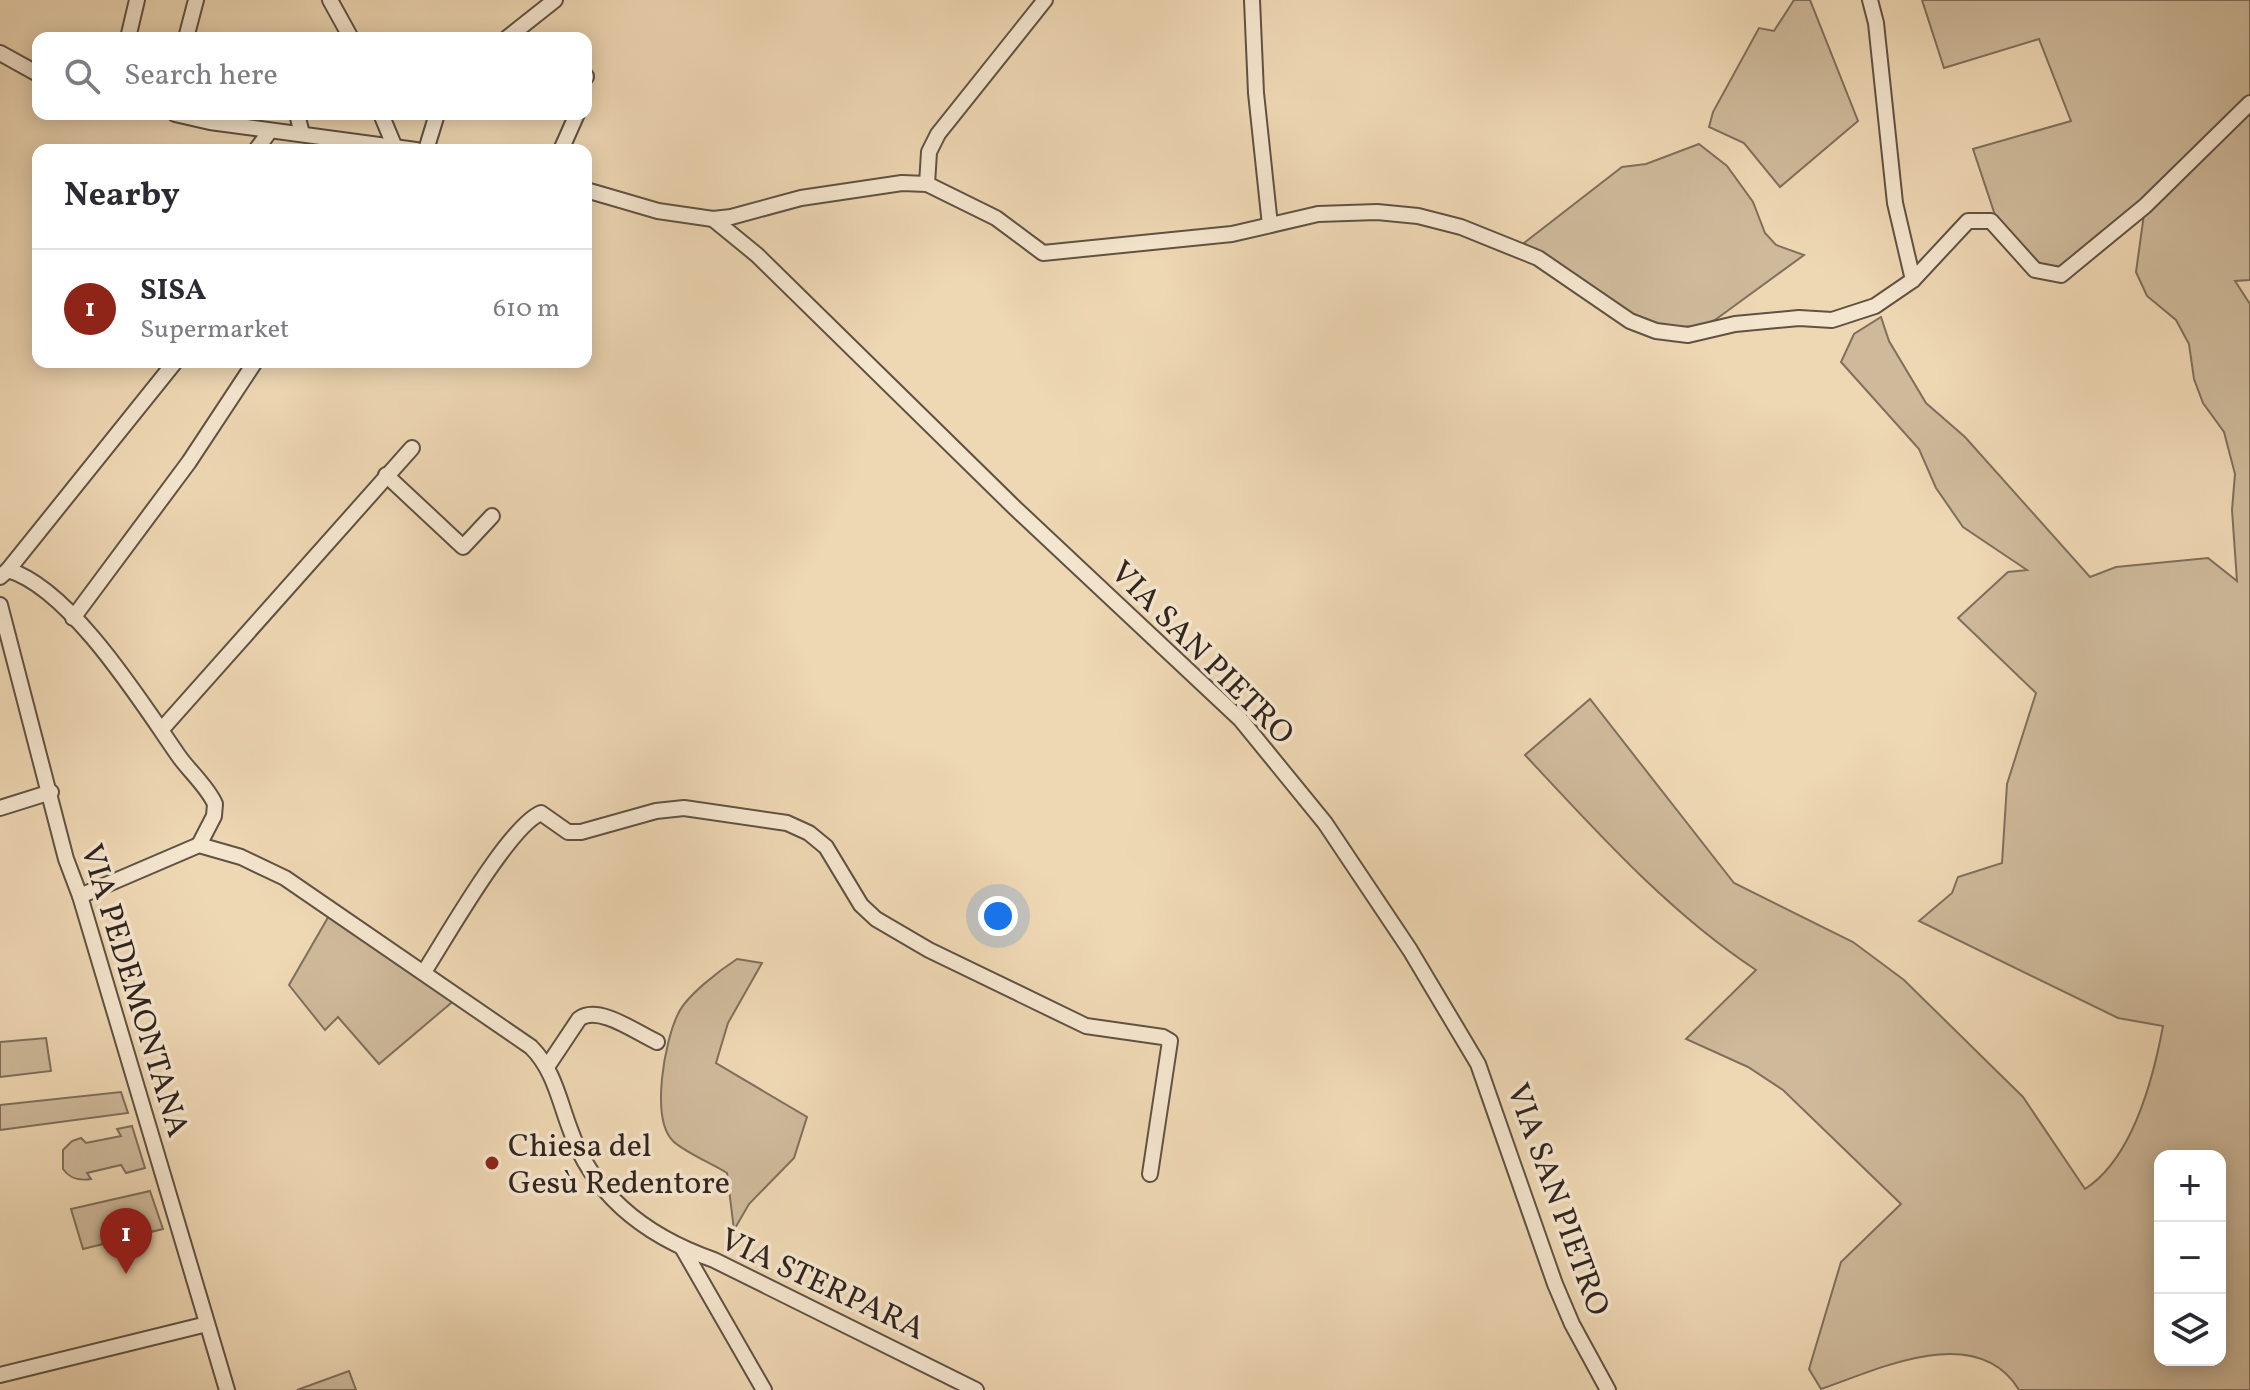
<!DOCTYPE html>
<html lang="en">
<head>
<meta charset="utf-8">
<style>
  body { margin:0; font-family:Vollkorn,serif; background:#f2f2f3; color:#2b2b33 }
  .controls { position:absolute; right:24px; bottom:24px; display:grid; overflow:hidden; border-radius:16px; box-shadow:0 4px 20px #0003 }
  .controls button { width:72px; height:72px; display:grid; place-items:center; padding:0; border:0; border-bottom:2px solid #e1e1e2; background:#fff; color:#2b2b33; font:40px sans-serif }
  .you { position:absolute; left:998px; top:916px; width:28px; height:28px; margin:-20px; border:6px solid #fff; border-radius:50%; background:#1a73e8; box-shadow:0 0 0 12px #1a73e833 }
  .badge { display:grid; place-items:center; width:52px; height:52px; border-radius:50%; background:#8f2418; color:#fff; font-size:26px; font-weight:700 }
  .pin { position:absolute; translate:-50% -66px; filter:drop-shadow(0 2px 4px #0008) }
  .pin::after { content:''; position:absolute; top:42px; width:28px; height:24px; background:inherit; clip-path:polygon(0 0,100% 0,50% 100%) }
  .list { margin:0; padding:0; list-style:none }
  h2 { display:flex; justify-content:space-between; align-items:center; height:104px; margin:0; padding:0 32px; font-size:34px }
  h2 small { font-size:26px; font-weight:400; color:#7c7c81 }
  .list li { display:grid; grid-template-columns:52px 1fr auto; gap:24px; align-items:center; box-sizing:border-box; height:120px; padding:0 32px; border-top:2px solid #e1e1e2 }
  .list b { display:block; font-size:30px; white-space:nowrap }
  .list p { margin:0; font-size:26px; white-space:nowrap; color:#7c7c81 }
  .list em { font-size:26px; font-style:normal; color:#7c7c81 }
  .icon { flex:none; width:44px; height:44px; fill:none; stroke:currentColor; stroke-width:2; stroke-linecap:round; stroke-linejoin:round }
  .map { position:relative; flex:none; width:2250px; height:1390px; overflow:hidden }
  .search { position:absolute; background:#fff; box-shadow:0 4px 20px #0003; left:32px; top:32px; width:560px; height:88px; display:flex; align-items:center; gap:20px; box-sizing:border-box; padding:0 28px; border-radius:16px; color:#7c7c81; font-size:30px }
  .panel { position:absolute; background:#fff; box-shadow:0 4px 20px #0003; left:32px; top:144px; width:560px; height:224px; border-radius:16px }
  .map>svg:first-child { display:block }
  .green { fill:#ceb99a; stroke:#7f6f5c; stroke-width:2; fill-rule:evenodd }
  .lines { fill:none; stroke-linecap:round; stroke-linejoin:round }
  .minor-casing { stroke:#605243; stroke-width:18 }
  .minor { stroke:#f4e5ce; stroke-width:14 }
  .poi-dot { fill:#8f2418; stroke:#f4e5ce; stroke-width:3 }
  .labels { text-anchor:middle; stroke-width:7; stroke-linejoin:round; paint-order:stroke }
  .street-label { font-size:32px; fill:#30251e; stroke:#f4e5ce }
  .poi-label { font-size:32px; fill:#30251e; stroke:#f4e5ce; text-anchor:start }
</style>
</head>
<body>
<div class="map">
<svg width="2250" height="1390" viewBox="0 0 2250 1390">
  <rect width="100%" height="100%" fill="#eed7b3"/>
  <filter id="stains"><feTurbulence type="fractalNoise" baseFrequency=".0025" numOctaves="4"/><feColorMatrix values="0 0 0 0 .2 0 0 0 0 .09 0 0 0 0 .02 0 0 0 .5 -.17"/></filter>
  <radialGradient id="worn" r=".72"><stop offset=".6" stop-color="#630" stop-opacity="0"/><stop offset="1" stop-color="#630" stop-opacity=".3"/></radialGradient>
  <g class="green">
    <polygon points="1794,0 1810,0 1858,121 1780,187 1744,143 1709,127 1713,112 1759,28 1774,31"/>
    <path d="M1922,0H2250V280L2235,281L2250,304V1390H2019C1977,1321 1879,1369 1821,1389L1809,1369L1841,1262L1901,1204L1783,1090L1748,1067L1686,1039L1756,970C1668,912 1596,831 1525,755L1590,699L1734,883L1853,942L1904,980L2023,1097L2085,1189C2133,1158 2153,1080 2163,1026L2118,1018L1919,921L1952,893L1958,877L2002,863L2007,784L2036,693L1958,618L2008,572L2027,570L1963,527L1936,488L1919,449L1841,362L1854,334L1881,317L1889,341L1926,403L1965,437L2090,577L2116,567L2208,558L2237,581L2232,510L2235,474L2224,432L2203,403L2194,379L2189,344L2176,320L2147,296L2136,272L2145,207L2072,267L2043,274L1999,227L1973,149L2071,121L2039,39L1944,68ZM2160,1156H2220V1360H2160Z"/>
    <path d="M1699,144L1727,166L1753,202L1765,233L1776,245L1804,255L1715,320C1650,350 1575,277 1524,243L1622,167L1646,164Z"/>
    <polygon points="330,914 457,998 379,1064 338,1017 325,1030 289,985"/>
    <path d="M737,959L762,963L728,1023L716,1063L807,1117L794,1158L749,1204L734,1230L727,1173C713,1164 684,1152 673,1141C650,1118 665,1040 678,1014C686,996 720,970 737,959Z"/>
    <polygon points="46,1038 51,1071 0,1077 0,1042"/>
    <polygon points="121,1092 128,1113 0,1130 0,1105"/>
    <path d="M132,1126L145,1168L126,1173L121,1165L87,1173L91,1179C79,1181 70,1179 63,1169V1150L72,1141L81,1138L86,1143L121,1136L117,1129Z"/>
    <polygon points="150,1191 163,1229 83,1249 71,1209"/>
    <polygon points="349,1371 356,1390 297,1390"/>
  </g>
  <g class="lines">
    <g class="minor-casing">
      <g id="minor">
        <polyline points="330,0 351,38"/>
        <polyline points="1252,0 1256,93 1270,225"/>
        <polyline points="1870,0 1876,23 1895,203 1913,280"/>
        <polyline points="128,38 137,0"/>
        <polyline points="186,38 196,0"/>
        <polyline points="507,38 555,0"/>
        <polyline points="0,53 38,74"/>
        <polyline points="586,77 586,76"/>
        <polyline points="175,114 210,122 416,150"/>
        <polyline points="297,114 302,134"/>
        <polyline points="381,114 396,150"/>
        <polyline points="256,150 270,131"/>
        <polyline points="426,150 437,114"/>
        <polyline points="561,150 577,114"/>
        <polyline points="927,184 929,152 938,134 1045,0"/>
        <polyline points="586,190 658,211 713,219 731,217 801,198 902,183 927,184 996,218 1043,253 1232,234 1318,214 1377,212 1418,216 1461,227 1538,258 1630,321 1656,331 1688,335 1735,324 1799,318 1832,320 1875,306 1913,280 1968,221 1991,221 2035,270 2061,275 2145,206 2250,103"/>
        <polyline points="713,219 757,255 1015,508 1241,720 1325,823 1410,950 1478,1064 1555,1284 1572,1324 1608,1390"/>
        <polyline points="386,475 463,547 492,516"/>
        <polyline points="8,570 175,362"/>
        <path d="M0,577L8,570C70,588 142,703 178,755C189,771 207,786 215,804L214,816L199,845"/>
        <polyline points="0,605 66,859 80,896 227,1390"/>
        <polyline points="73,618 189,462 255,362"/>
        <polyline points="162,729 412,448"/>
        <polyline points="0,808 51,792"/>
        <path d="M80,896L199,845L241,857L285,878L531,1047C554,1070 559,1100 570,1129C594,1198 648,1237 714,1260L976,1390"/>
        <path d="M424,972C446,938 509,826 541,813L568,832H581L656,811L684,808L787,823L809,833L826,847L861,905L876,919L929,950L1086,1026L1163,1037L1170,1041L1150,1174"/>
        <path d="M547,1067L579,1019C598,1004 637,1033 657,1042"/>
        <polyline points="683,1249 764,1390"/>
        <polyline points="0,1375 207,1324"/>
      </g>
    </g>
    <use href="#minor" class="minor"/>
  </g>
  <circle class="poi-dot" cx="492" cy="1163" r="8"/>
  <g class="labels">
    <g class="street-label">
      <text transform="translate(1203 652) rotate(45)" y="11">VIA SAN PIETRO</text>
      <text transform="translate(136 990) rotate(73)" y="11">VIA PEDEMONTANA</text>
      <text transform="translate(1559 1199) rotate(70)" y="11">VIA SAN PIETRO</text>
      <text transform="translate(823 1283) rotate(25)" y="11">VIA STERPARA</text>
    </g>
    <g class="poi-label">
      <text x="508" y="1156">Chiesa del<tspan x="508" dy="37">Gesù Redentore</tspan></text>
    </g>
  </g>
  <rect width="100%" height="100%" filter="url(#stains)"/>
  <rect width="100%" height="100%" fill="url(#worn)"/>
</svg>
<div class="controls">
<button>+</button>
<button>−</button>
<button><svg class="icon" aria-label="layers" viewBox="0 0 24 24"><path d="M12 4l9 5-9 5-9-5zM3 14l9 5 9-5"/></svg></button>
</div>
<div class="you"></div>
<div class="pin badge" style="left:126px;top:1274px">1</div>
<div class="search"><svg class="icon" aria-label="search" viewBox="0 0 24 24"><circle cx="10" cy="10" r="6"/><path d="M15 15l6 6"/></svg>Search here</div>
<section class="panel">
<h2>Nearby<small></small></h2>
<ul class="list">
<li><span class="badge">1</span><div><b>SISA</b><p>Supermarket</p></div><em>610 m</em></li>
</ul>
</section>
</div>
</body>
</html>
